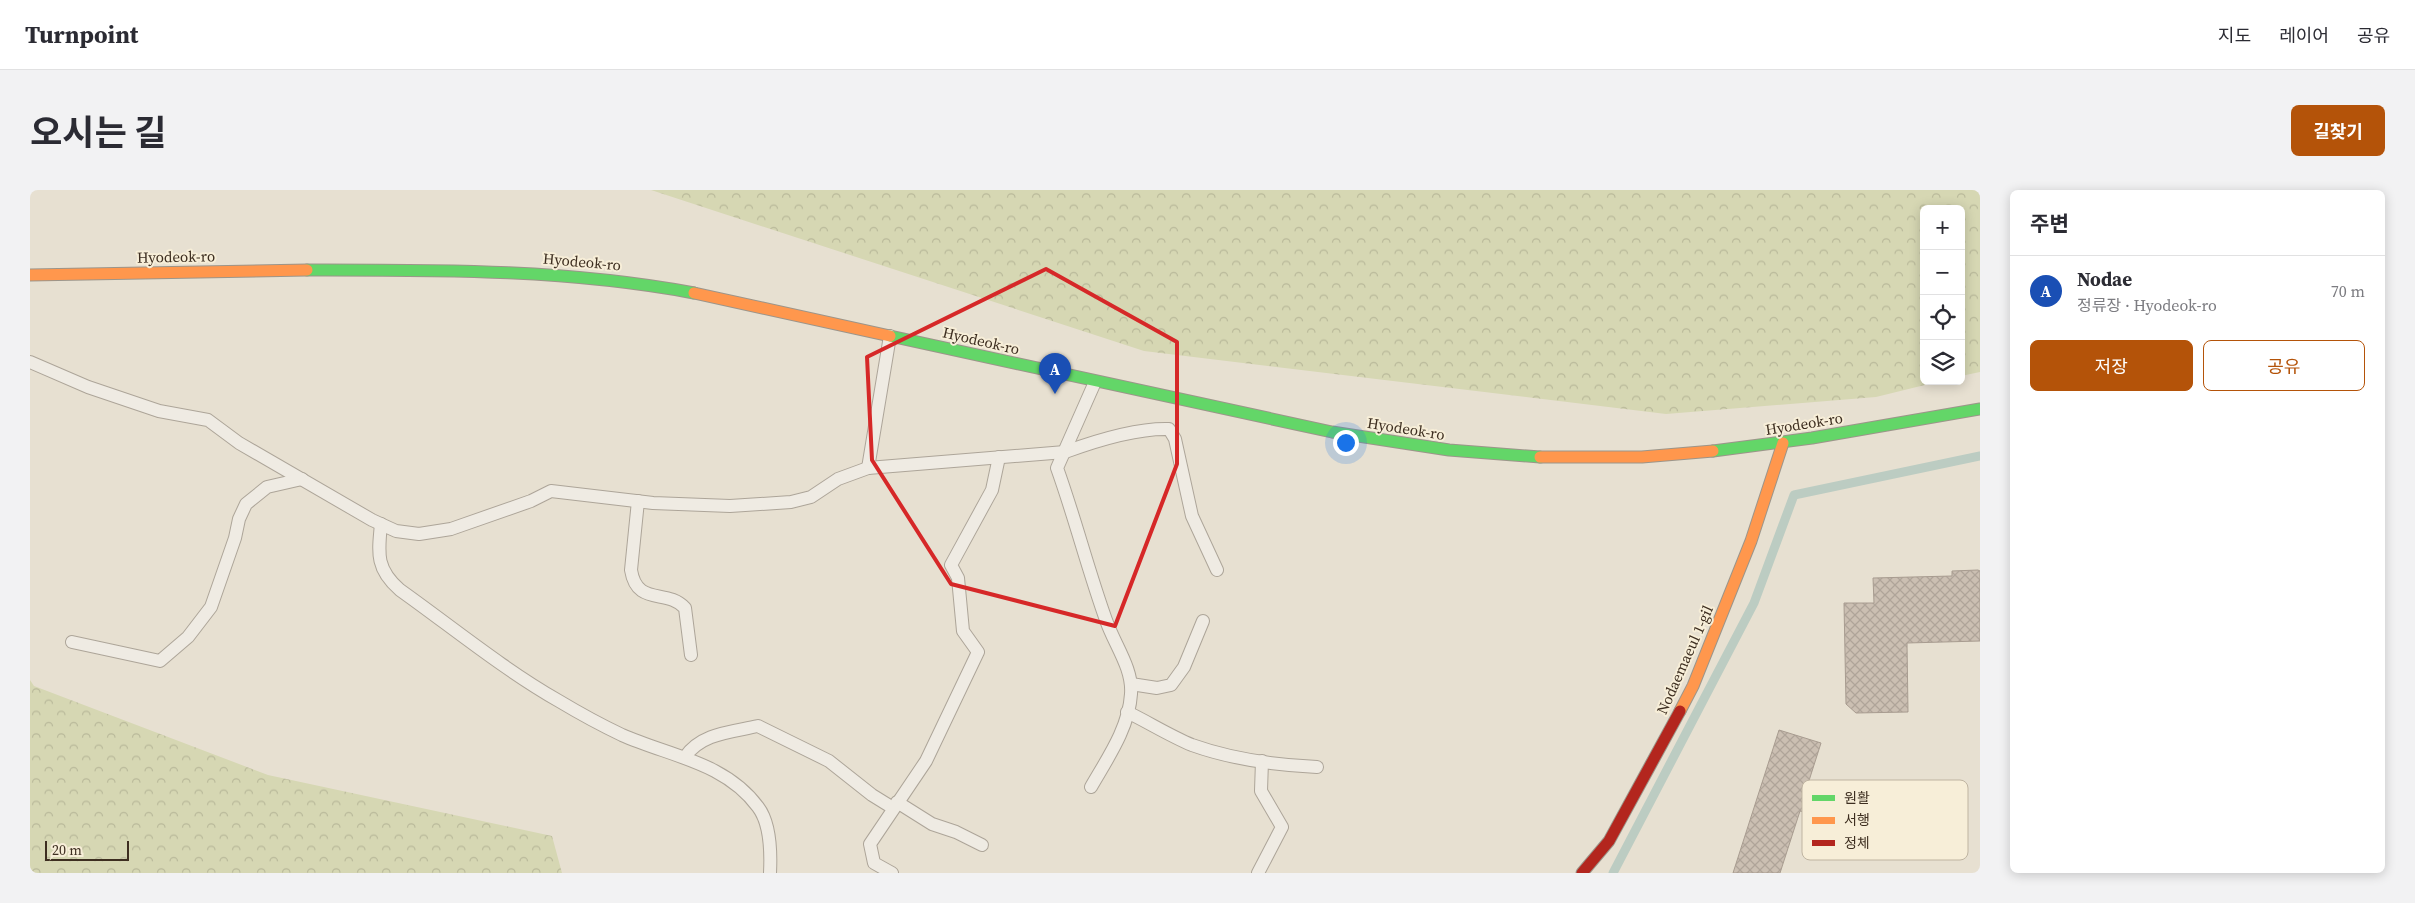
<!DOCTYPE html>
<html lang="ko">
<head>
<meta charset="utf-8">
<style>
  body { margin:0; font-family:"Source Serif 4","Noto Sans KR",serif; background:#f2f2f3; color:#2b2b33 }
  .controls { position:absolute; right:15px; top:15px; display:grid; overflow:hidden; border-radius:8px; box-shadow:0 2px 12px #0003 }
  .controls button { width:45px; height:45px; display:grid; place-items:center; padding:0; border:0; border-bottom:1px solid #e1e1e2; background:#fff; color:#2b2b33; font:25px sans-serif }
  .scale { position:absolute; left:15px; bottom:12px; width:84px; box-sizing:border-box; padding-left:5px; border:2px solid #3d2e20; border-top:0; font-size:14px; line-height:18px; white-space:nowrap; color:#3d2e20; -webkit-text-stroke:4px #f7eed8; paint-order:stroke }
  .you { position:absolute; left:1315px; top:252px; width:18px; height:18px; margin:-12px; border:4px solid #fff; border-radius:50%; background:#1a73e8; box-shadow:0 0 0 8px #1a73e833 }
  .badge { display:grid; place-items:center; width:32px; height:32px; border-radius:50%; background:#b45309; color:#fff; font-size:16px; font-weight:700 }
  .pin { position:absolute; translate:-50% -41px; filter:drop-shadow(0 1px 2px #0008) }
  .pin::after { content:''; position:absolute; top:26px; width:18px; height:15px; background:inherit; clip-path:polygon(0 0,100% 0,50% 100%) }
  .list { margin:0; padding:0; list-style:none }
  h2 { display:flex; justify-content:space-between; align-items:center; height:65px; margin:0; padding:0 20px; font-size:21px }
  h2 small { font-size:16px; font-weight:400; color:#7c7c81 }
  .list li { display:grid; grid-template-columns:32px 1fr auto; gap:15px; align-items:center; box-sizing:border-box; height:70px; padding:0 20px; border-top:1px solid #e1e1e2 }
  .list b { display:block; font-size:19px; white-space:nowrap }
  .list p { margin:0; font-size:16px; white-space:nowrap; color:#7c7c81 }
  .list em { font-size:16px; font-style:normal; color:#7c7c81 }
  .actions { display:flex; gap:10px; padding:15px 20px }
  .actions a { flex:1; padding:11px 0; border:1px solid #b45309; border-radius:8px; text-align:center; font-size:18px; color:#b45309 }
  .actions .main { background:#b45309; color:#fff }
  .icon { flex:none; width:28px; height:28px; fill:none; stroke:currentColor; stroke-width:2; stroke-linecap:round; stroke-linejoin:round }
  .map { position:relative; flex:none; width:1950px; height:683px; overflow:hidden; border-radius:8px }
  header { display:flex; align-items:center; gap:30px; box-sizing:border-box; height:70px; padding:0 25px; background:#fff; border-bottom:1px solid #e1e1e2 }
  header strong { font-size:24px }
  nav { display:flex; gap:28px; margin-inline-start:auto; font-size:18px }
  .intro { display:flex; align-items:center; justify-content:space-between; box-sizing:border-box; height:120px; padding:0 30px }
  h1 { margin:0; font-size:35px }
  .button { padding:12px 22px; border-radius:8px; background:#b45309; color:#fff; font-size:18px; font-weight:700 }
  main { display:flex; gap:30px; padding:0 30px }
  aside { flex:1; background:#fff; border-radius:8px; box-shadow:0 2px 12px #0003 }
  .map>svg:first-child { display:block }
  .forest { fill:url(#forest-crowns) }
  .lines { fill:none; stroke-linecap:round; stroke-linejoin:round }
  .stream { stroke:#bcccc2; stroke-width:9 }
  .building { fill:url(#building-cross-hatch); stroke:#a89c90 }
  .lane-casing { stroke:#ada599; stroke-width:14 }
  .fast-casing { stroke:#9c958a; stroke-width:13 }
  .slow-casing { stroke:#9c958a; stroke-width:13 }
  .jam-casing { stroke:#9c958a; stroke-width:13 }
  .lane { stroke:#efebe3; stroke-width:12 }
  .fast { stroke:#63d668; stroke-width:11 }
  .slow { stroke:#ff974d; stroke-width:11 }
  .jam { stroke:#b3261e; stroke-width:11 }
  .marked { fill:none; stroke:#d62828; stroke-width:4; stroke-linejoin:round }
  .labels { text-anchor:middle; stroke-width:4; stroke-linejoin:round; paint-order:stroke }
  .street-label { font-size:15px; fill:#3d2e20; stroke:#f7eed8 }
  .key { fill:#f7eed8; stroke:#bfb4a1; stroke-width:1 }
  .key-label { font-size:14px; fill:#3d2e20 }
</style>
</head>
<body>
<header>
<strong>Turnpoint</strong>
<nav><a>지도</a><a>레이어</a><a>공유</a></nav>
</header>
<div class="intro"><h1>오시는 길</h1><a class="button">길찾기</a></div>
<main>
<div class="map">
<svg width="1950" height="683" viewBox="0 0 1950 683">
  <defs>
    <pattern id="forest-crowns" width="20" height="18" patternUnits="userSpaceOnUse" patternTransform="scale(1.25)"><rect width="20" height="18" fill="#d6d7b3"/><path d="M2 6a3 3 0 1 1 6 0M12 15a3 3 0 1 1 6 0" fill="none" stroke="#b9b99a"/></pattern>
    <pattern id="building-cross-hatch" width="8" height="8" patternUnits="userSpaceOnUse" patternTransform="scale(1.25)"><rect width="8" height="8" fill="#cbbfb2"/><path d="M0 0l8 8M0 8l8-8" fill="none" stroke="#afa499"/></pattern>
  </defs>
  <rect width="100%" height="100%" fill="#e7e0d1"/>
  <g class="forest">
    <polygon points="621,0 1950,0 1950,182 1931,186 1931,19 1894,19 1894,191 1911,191 1846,207 1636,224 1114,161"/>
    <polygon points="0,490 4,496 238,585 522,646 532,683 0,683"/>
  </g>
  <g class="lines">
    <polyline class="stream" points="1583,683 1724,413 1764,305 1950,266"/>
  </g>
  <g class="building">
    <polygon points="1948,380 1950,381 1950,451 1877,453 1878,522 1826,523 1816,514 1814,413 1844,413 1843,388 1922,386 1922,381"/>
    <polygon points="1749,540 1791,553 1777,597 1800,604 1793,628 1770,621 1750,683 1703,683"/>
  </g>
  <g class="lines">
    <g class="lane-casing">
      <g id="lane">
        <path d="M0,172L58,197L129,221L178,230L209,253L342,330L366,341L389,344L421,339L501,311L521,301L623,313L700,316L761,312L781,307L808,289L838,278L1035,262C1065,251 1107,238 1139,239L1145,249L1162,326L1187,380"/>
        <polyline points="838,278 860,146"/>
        <path d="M608,311L601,380C607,417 637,398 655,418L661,465"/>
        <path d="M351,334C348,364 346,379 370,400C422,437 473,479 529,511C549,523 571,535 592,545C639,566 695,572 728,617C741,634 741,663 740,683"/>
        <polyline points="42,452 130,471 158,447 181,417 205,348 209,329 216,314 237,297 272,289"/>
        <polyline points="1101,494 1127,498 1141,495 1154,477 1173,431"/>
        <path d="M1097,522C1118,532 1140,546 1162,555C1201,569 1245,575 1287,577"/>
        <path d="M655,567C671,543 702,542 728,536L799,571L842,605L863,618"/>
        <path d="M1061,597C1077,569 1099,538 1101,504C1103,478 1084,454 1076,430C1058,380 1045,328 1027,278L1065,192"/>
        <polyline points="867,612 902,634 926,642 952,655"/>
        <polyline points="862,683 844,673 840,654 896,571 948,462 933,441 928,388 921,375 962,300 969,267"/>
        <polyline points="1228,683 1252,637 1231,601 1232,571"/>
      </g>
    </g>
    <g class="fast-casing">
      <g id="fast">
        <path d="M277,80C407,80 536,79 664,103"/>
        <polyline points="860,146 1302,242 1419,260 1510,267"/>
        <polyline points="1683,261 1782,248 1950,219"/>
      </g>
    </g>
    <g class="slow-casing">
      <g id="slow">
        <polyline points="0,85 277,80"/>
        <polyline points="664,103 860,146"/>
        <polyline points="1510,267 1612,267 1683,261"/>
        <polyline points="1650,521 1663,496 1721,351 1753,253"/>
      </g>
    </g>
    <g class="jam-casing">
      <polyline id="jam" points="1552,683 1579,651 1650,521"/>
    </g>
    <use href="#lane" class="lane"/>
    <use href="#fast" class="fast"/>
    <use href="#slow" class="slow"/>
    <use href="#jam" class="jam"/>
  </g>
  <path class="marked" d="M1016,79L1147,152V274L1085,436L921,394L842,270L837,167Z"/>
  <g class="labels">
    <g class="street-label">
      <text transform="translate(146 67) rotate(-1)" y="5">Hyodeok-ro</text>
      <text transform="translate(552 72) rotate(5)" y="5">Hyodeok-ro</text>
      <text transform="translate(951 151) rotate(13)" y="5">Hyodeok-ro</text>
      <text transform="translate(1774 234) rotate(-9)" y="5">Hyodeok-ro</text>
      <text transform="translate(1376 239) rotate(9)" y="5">Hyodeok-ro</text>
      <text transform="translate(1655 470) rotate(-66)" y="5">Nodaemaeul 1-gil</text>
    </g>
  </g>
  <rect x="1772" y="590" width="166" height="80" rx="8" class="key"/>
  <rect x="1782" y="605" width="23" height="6" fill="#63d668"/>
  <rect x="1782" y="627" width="23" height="7" fill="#ff974d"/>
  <rect x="1782" y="650" width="23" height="6" fill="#b3261e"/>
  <g class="key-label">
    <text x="1814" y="613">원활</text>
    <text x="1814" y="635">서행</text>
    <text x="1814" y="658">정체</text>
  </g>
</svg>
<div class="controls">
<button>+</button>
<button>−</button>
<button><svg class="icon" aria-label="locate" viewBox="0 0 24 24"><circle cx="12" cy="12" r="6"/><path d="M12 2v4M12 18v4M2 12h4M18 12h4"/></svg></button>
<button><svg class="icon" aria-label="layers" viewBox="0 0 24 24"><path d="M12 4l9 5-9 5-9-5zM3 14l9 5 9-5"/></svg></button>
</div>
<div class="scale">20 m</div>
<div class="you"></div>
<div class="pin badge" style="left:1025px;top:204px;background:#1a4fb4">A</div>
</div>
<aside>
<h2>주변<small></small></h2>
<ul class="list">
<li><span class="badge" style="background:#1a4fb4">A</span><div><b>Nodae</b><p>정류장 · Hyodeok-ro</p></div><em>70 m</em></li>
</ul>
<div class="actions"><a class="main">저장</a><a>공유</a></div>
</aside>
</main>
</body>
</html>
